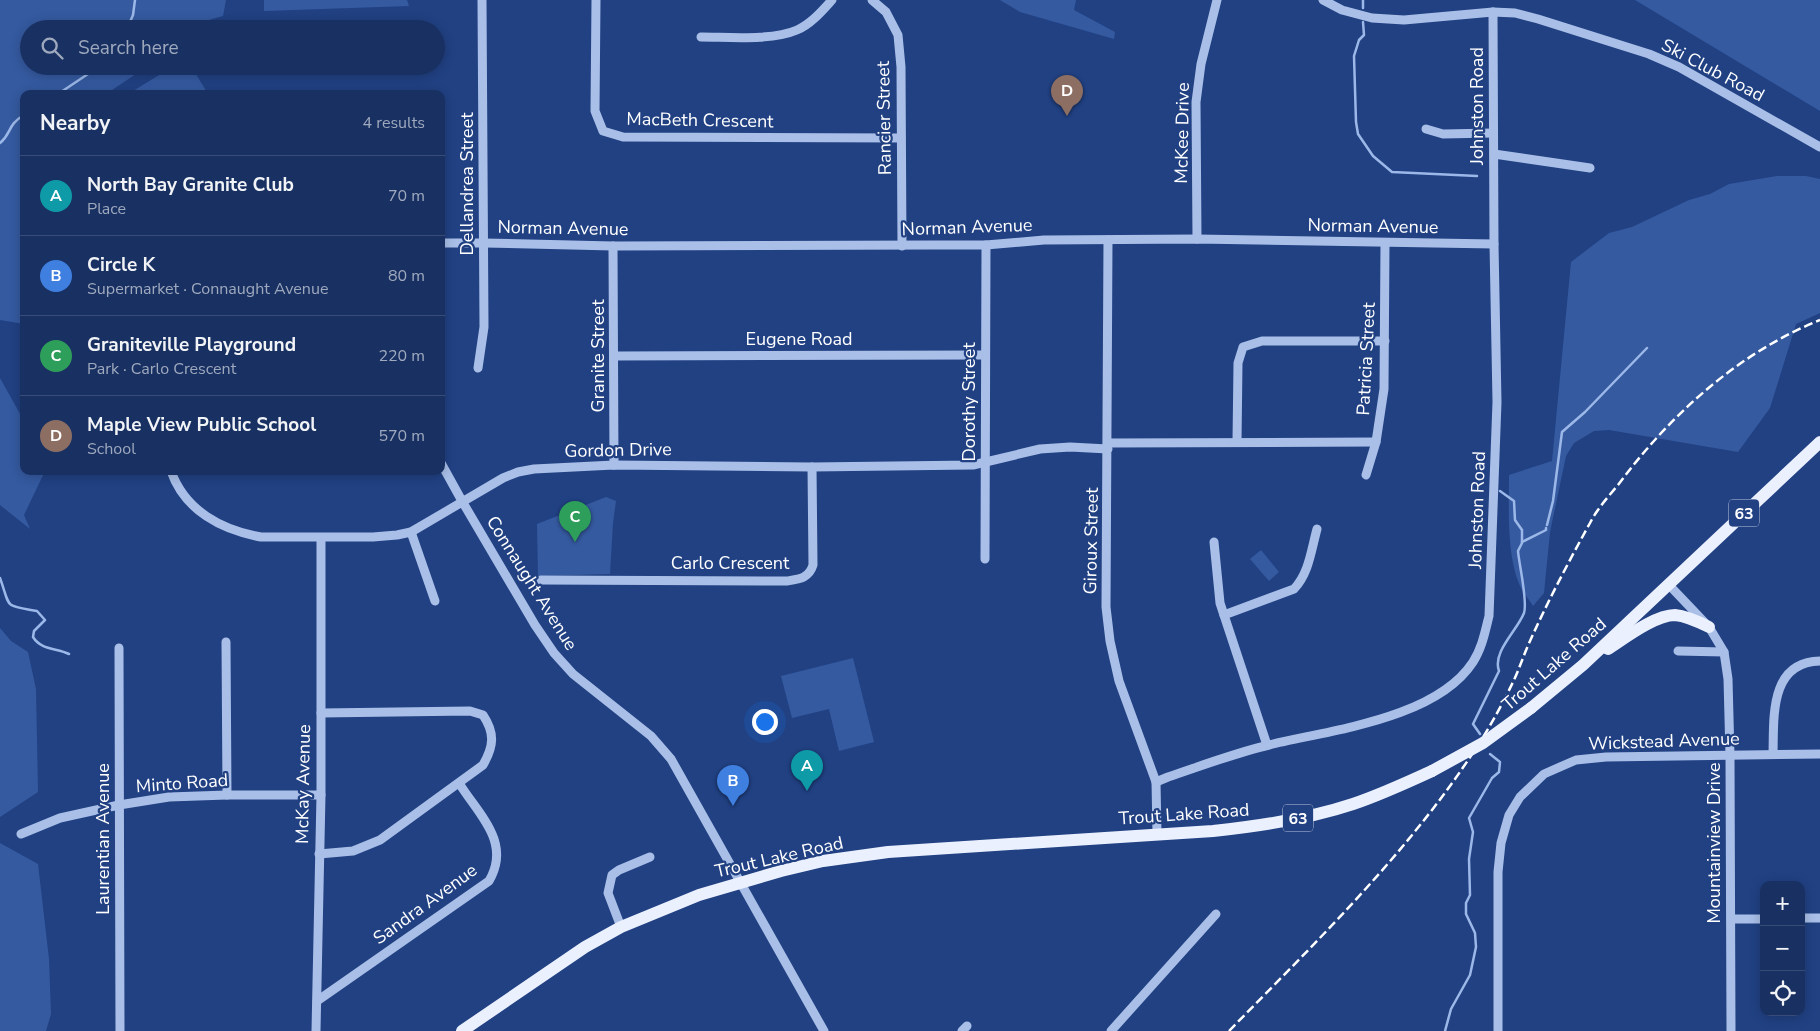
<!DOCTYPE html>
<html lang="en">
<head>
<meta charset="utf-8">
<style>
  body { margin:0; font-family:"Nunito Sans",sans-serif; background:#263d6b; color:#f1f3f6 }
  .controls { position:absolute; right:15px; bottom:15px; display:grid; overflow:hidden; border-radius:10px; box-shadow:0 2px 12px #0003 }
  .controls button { width:45px; height:45px; display:grid; place-items:center; padding:0; border:0; border-bottom:1px solid #374c77; background:#193162; color:#f1f3f6; font:25px sans-serif }
  .you { position:absolute; left:764px; top:721px; width:18px; height:18px; margin:-12px; border:4px solid #fff; border-radius:50%; background:#1a73e8; box-shadow:0 0 0 8px #1a73e833 }
  .badge { display:grid; place-items:center; width:32px; height:32px; border-radius:50%; background:#95b2f1; color:#fff; font-size:16px; font-weight:700 }
  .pin { position:absolute; translate:-50% -41px; filter:drop-shadow(0 1px 2px #0008) }
  .pin::after { content:''; position:absolute; top:26px; width:18px; height:15px; background:inherit; clip-path:polygon(0 0,100% 0,50% 100%) }
  .list { margin:0; padding:0; list-style:none }
  h2 { display:flex; justify-content:space-between; align-items:center; height:65px; margin:0; padding:0 20px; font-size:21px }
  h2 small { font-size:16px; font-weight:400; color:#9fa9be }
  .list li { display:grid; grid-template-columns:32px 1fr auto; gap:15px; align-items:center; box-sizing:border-box; height:80px; padding:0 20px; border-top:1px solid #374c77 }
  .list b { display:block; font-size:19px; white-space:nowrap }
  .list p { margin:0; font-size:16px; white-space:nowrap; color:#9fa9be }
  .list em { font-size:16px; font-style:normal; color:#9fa9be }
  .icon { flex:none; width:28px; height:28px; fill:none; stroke:currentColor; stroke-width:2; stroke-linecap:round; stroke-linejoin:round }
  .map { position:relative; flex:none; width:1820px; height:1031px; overflow:hidden }
  .search { position:absolute; background:#193162; box-shadow:0 2px 12px #0003; left:20px; top:20px; width:425px; height:55px; display:flex; align-items:center; gap:12px; box-sizing:border-box; padding:0 18px; border-radius:28px; color:#9fa9be; font-size:19px }
  .panel { position:absolute; background:#193162; box-shadow:0 2px 12px #0003; left:20px; top:90px; width:425px; height:385px; border-radius:10px }
  .map>svg:first-child { display:block }
  .green { fill:#355aa0 }
  .lines { fill:none; stroke-linecap:round; stroke-linejoin:round }
  .stream { stroke:#9cb8e9; stroke-width:2.5 }
  .minor { stroke:#a9bfe8; stroke-width:9 }
  .major { stroke:#ebf0fe; stroke-width:12 }
  .rail { stroke:#fff; stroke-width:2.5; stroke-dasharray:9 4; stroke-linecap:butt }
  .major-bridge { stroke:#ebf0fe; stroke-width:12 }
  .labels { text-anchor:middle; stroke-width:4.5; stroke-linejoin:round; paint-order:stroke }
  .shield { fill:#214183; stroke:#bcc6da; stroke-width:1 }
  .shield-label { font-size:16px; font-weight:bold; fill:#fff }
  .street-label { font-size:18px; fill:#fff; stroke:#214183 }
</style>
</head>
<body>
<div class="map">
<svg width="1820" height="1031" viewBox="0 0 1820 1031">
  <rect width="100%" height="100%" fill="#214183"/>
  <g class="green">
    <polygon points="0,0 226,0 223,16 195,24 190,29 29,29 29,66 148,66 106,94 24,94 24,324 0,320"/>
    <polygon points="264,0 407,0 409,6 264,11"/>
    <polygon points="1000,0 1076,0 1074,10 1115,32 1114,39 1020,12"/>
    <polygon points="1635,0 1820,0 1820,111"/>
    <polygon points="174,66 191,66 208,94 128,94"/>
    <path d="M1777,176H1806L1820,179V313L1796,324L1770,408L1738,452L1609,430L1594,431L1574,443L1566,456L1550,532L1544,593L1533,606C1530,601 1525,595 1522,590C1506,559 1509,509 1509,475L1552,461L1571,262L1609,233L1632,227L1689,200L1710,194L1729,184Z"/>
    <polygon points="0,378 24,421 24,471 45,471 24,515 30,529 0,505"/>
    <polygon points="606,497 616,501 613,523 610,574 538,576 537,524"/>
    <polygon points="1261,550 1279,572 1269,581 1250,559"/>
    <polygon points="0,628 11,641 28,652 36,689 38,792 0,817"/>
    <polygon points="853,658 874,742 839,751 829,709 792,718 781,676"/>
    <polygon points="0,843 38,864 49,959 51,1014 46,1031 0,1031"/>
  </g>
  <g class="lines">
    <g class="stream">
      <polyline points="1363,8 1363,0"/>
      <polyline points="1363,22 1364,35 1359,40 1354,56 1356,122 1358,134 1373,156 1392,172 1477,176"/>
      <polyline points="127,29 133,15 135,0"/>
      <polyline points="58,94 100,66"/>
      <path d="M0,143C12,133 7,125 24,115"/>
      <polyline points="1547,525 1553,501 1562,432 1585,412 1647,348"/>
      <polyline points="1522,542 1546,530 1546,528"/>
      <path d="M0,578C11,609 3,605 37,611L45,620L34,631L33,637C41,650 56,648 69,654"/>
      <path d="M1480,734L1473,724L1499,671C1492,652 1517,631 1524,613C1528,602 1519,564 1518,551L1522,543V530L1515,520L1514,501L1500,491"/>
      <polyline points="1445,1031 1451,1009 1470,975 1476,947 1475,933 1466,914 1466,903 1470,895 1469,859 1473,832 1469,818 1492,778 1499,772 1500,762 1490,754"/>
    </g>
    <g class="minor">
      <polyline points="596,0 595,111 603,131 623,137 901,138"/>
      <polyline points="872,0 886,12 898,35 901,67 902,246"/>
      <polyline points="1323,0 1342,10 1372,18 1404,20 1493,12 1515,13 1538,19 1649,54 1679,67 1820,147"/>
      <path d="M701,37C728,37 772,41 797,30C811,24 822,11 832,0"/>
      <polyline points="1426,129 1443,134 1493,133"/>
      <polyline points="1494,154 1590,168"/>
      <polyline points="1197,239 1196,102 1201,64 1217,0"/>
      <polyline points="1108,240 1106,607 1110,641 1119,681 1156,782 1157,834"/>
      <polyline points="441,243 484,243 613,246 933,245 986,245 1044,240 1197,239 1494,244"/>
      <polyline points="613,246 614,465"/>
      <polyline points="614,356 985,355"/>
      <polyline points="478,368 484,327 482,0"/>
      <polyline points="1237,441 1238,363 1243,347 1262,341 1385,341"/>
      <polyline points="1108,443 1376,442"/>
      <polyline points="441,463 462,501 535,625 554,653 573,674 651,736 671,759 824,1031"/>
      <path d="M171,471C185,511 222,530 261,537H373L397,535L411,532L503,478L518,472L534,469L614,465L812,467L973,465L1040,449L1070,447L1108,449"/>
      <polyline points="1366,475 1376,442 1384,389 1385,243"/>
      <polyline points="411,532 435,601"/>
      <polyline points="1214,542 1220,603 1267,745"/>
      <polyline points="985,559 986,245"/>
      <path d="M541,580L787,581C800,579 809,578 813,565L812,467"/>
      <polyline points="1669,585 1709,627 1724,652 1728,679 1730,756 1731,1031"/>
      <path d="M1224,615L1294,589C1309,573 1311,551 1317,529"/>
      <polyline points="226,642 227,795"/>
      <polyline points="119,648 120,1031"/>
      <polyline points="1678,651 1724,652"/>
      <path d="M1773,754C1774,718 1769,662 1820,661"/>
      <path d="M1156,782L1168,777C1201,766 1235,753 1269,745C1330,730 1436,719 1473,662C1482,648 1485,632 1489,616L1497,402L1494,244L1493,12"/>
      <polyline points="21,834 60,818 119,805 169,797 227,795 321,795"/>
      <path d="M319,854L353,851L380,840L483,765C494,746 495,733 483,715L470,711L321,713"/>
      <polyline points="1801,918 1820,918"/>
      <polyline points="1731,919 1764,919"/>
      <polyline points="621,927 608,893 612,875 619,870 650,857"/>
      <path d="M317,1001L489,881C512,842 478,814 459,783"/>
      <polyline points="316,1031 321,795 321,538"/>
      <polyline points="962,1031 967,1026"/>
      <polyline points="1111,1031 1216,914"/>
      <polyline points="1498,1031 1498,872 1501,843 1509,815 1520,797 1544,774 1576,760 1606,757 1820,754"/>
    </g>
    <g class="major">
      <path d="M1608,649C1625,638 1655,615 1675,615C1686,616 1699,622 1709,627"/>
      <polyline points="1531,708 1583,665 1820,442"/>
      <path d="M462,1031L585,947L621,927L699,895L781,871L823,861L888,852L1213,831C1261,826 1308,819 1353,804C1380,795 1406,783 1432,771"/>
    </g>
    <path class="rail" d="M1229,1031C1318,940 1411,850 1480,742C1492,723 1504,701 1514,680C1520,667 1524,654 1530,641C1548,601 1569,561 1590,523C1597,509 1608,497 1618,485C1670,415 1738,353 1820,320"/>
    <polyline class="major-bridge" points="1432,771 1483,743 1531,708"/>
  </g>
  <g class="labels">
    <g class="shield">
      <rect x="1729" y="499.5" width="30" height="27" rx="4"/>
      <rect x="1283" y="804.5" width="30" height="27" rx="4"/>
    </g>
    <g class="shield-label">
      <text x="1744" y="519">63</text>
      <text x="1298" y="824">63</text>
    </g>
    <g class="street-label">
      <text transform="translate(1713 70) rotate(28)" y="6">Ski Club Road</text>
      <text transform="translate(1477 106) rotate(-90)" y="6">Johnston Road</text>
      <text transform="translate(884 118) rotate(-91)" y="6">Rancier Street</text>
      <text transform="translate(700 120) rotate(1)" y="6">MacBeth Crescent</text>
      <text transform="translate(1182 133) rotate(-89)" y="6">McKee Drive</text>
      <text transform="translate(467 184) rotate(-90)" y="6">Dellandrea Street</text>
      <text transform="translate(1373 226) rotate(1)" y="6">Norman Avenue</text>
      <text transform="translate(967 227) rotate(-2)" y="6">Norman Avenue</text>
      <text transform="translate(563 228) rotate(1)" y="6">Norman Avenue</text>
      <text x="799" y="345">Eugene Road</text>
      <text transform="translate(598 356) rotate(-90)" y="6">Granite Street</text>
      <text transform="translate(1366 359) rotate(-87)" y="6">Patricia Street</text>
      <text transform="translate(969 402) rotate(-90)" y="6">Dorothy Street</text>
      <text transform="translate(618 450) rotate(-1)" y="6">Gordon Drive</text>
      <text transform="translate(1477 510) rotate(-88)" y="6">Johnston Road</text>
      <text transform="translate(1091 541) rotate(-89)" y="6">Giroux Street</text>
      <text x="730" y="569">Carlo Crescent</text>
      <text transform="translate(532 583) rotate(58)" y="6">Connaught Avenue</text>
      <text transform="translate(1554 664) rotate(-41)" y="6">Trout Lake Road</text>
      <text transform="translate(1664 741) rotate(-2)" y="6">Wickstead Avenue</text>
      <text transform="translate(182 783) rotate(-4)" y="6">Minto Road</text>
      <text transform="translate(303 784) rotate(-89)" y="6">McKay Avenue</text>
      <text transform="translate(1184 814) rotate(-4)" y="6">Trout Lake Road</text>
      <text transform="translate(103 839) rotate(-90)" y="6">Laurentian Avenue</text>
      <text transform="translate(1714 843) rotate(-90)" y="6">Mountainview Drive</text>
      <text transform="translate(779 857) rotate(-13)" y="6">Trout Lake Road</text>
      <text transform="translate(425 904) rotate(-36)" y="6">Sandra Avenue</text>
    </g>
  </g>
</svg>
<div class="controls">
<button>+</button>
<button>−</button>
<button><svg class="icon" aria-label="locate" viewBox="0 0 24 24"><circle cx="12" cy="12" r="6"/><path d="M12 2v4M12 18v4M2 12h4M18 12h4"/></svg></button>
</div>
<div class="you"></div>
<div class="pin badge" style="left:807px;top:791px;background:#0f9aa8">A</div>
<div class="pin badge" style="left:733px;top:806px;background:#3f7fe0">B</div>
<div class="pin badge" style="left:575px;top:542px;background:#2e9e5b">C</div>
<div class="pin badge" style="left:1067px;top:116px;background:#8d6e63">D</div>
<div class="search"><svg class="icon" aria-label="search" viewBox="0 0 24 24"><circle cx="10" cy="10" r="6"/><path d="M15 15l6 6"/></svg>Search here</div>
<section class="panel">
<h2>Nearby<small>4 results</small></h2>
<ul class="list">
<li><span class="badge" style="background:#0f9aa8">A</span><div><b>North Bay Granite Club</b><p>Place</p></div><em>70 m</em></li>
<li><span class="badge" style="background:#3f7fe0">B</span><div><b>Circle K</b><p>Supermarket · Connaught Avenue</p></div><em>80 m</em></li>
<li><span class="badge" style="background:#2e9e5b">C</span><div><b>Graniteville Playground</b><p>Park · Carlo Crescent</p></div><em>220 m</em></li>
<li><span class="badge" style="background:#8d6e63">D</span><div><b>Maple View Public School</b><p>School</p></div><em>570 m</em></li>
</ul>
</section>
</div>
</body>
</html>
